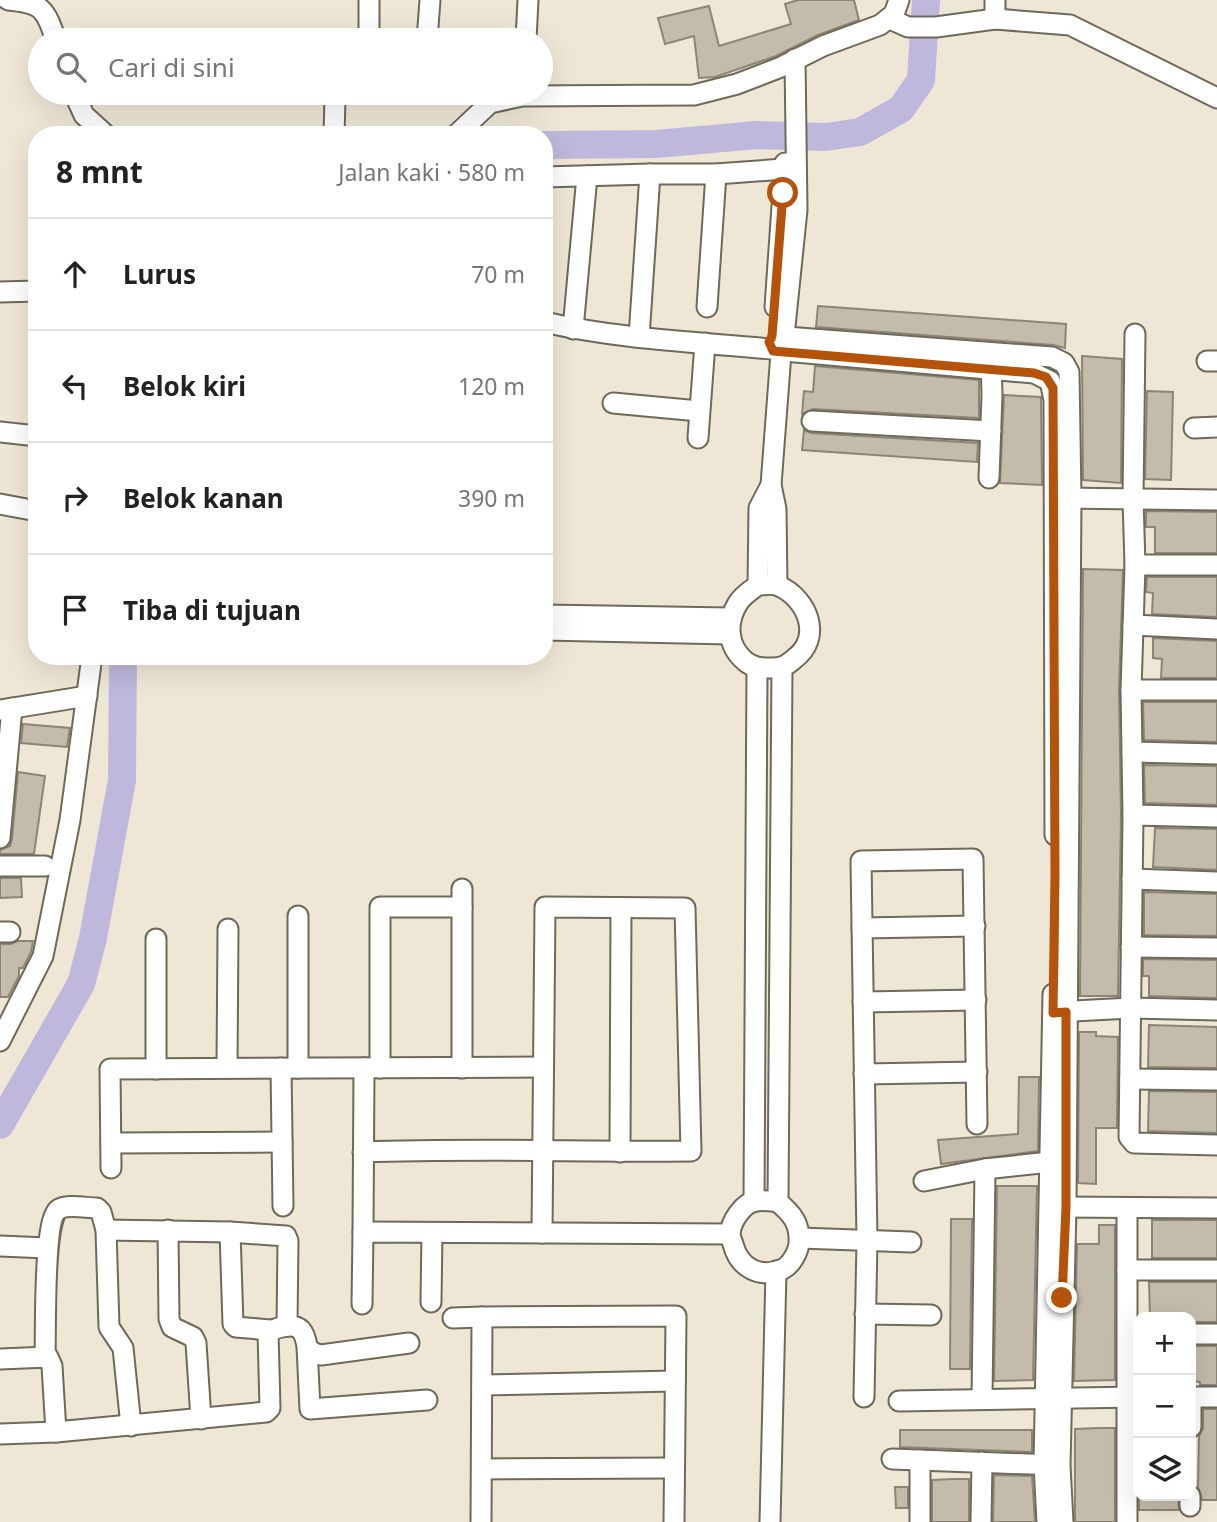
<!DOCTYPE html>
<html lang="id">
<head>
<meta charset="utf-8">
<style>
  body { margin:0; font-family:"Noto Sans",sans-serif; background:#f2f2f2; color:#222 }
  .controls { position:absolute; right:21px; bottom:21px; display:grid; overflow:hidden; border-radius:14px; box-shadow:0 7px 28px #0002 }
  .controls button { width:63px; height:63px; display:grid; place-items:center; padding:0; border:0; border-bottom:2px solid #e0e0e0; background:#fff; color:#222; font:35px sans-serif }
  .stop { position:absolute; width:21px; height:21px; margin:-16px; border:5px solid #b45309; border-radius:50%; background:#fff }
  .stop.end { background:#b45309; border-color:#fff; box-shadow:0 2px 7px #0008 }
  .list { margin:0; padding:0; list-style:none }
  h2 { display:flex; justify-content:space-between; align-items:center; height:91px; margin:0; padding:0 28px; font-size:30px }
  h2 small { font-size:23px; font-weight:400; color:#767676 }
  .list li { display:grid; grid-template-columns:46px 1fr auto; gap:21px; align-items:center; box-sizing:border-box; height:112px; padding:0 28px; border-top:2px solid #e0e0e0 }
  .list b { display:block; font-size:26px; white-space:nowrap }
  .list em { font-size:23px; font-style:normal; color:#767676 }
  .icon { flex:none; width:38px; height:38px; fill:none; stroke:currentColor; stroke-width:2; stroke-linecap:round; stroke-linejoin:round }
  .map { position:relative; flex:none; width:1217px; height:1522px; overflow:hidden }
  .search { position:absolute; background:#fff; box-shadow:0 7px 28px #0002; left:28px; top:28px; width:525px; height:77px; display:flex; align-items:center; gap:18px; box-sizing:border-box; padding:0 24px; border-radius:38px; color:#767676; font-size:26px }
  .panel { position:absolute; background:#fff; box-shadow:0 7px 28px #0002; left:28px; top:126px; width:525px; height:539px; border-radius:28px }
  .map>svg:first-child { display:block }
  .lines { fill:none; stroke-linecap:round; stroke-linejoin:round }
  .river { stroke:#c0b8dc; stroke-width:28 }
  .building { fill:#c3bcab; stroke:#8c8575; stroke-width:2 }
  .minor-casing { stroke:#6f6959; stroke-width:23 }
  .minor { stroke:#fff; stroke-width:19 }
  .route { stroke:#b45309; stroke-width:9 }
</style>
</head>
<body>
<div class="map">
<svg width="1217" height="1522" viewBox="0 0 1217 1522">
  <rect width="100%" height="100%" fill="#efe7d6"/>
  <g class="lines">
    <g class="river">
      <polyline points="544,145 656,144 757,135 826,137 860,132 901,109 921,80 926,0"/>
      <polyline points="0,1125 81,984 93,938 122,780 123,656"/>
    </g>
  </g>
  <g class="building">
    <polygon points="798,0 854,0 859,20 818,35 776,56 715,77 699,78 694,36 665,44 658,18 709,6 719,46 791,24 785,4"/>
    <polygon points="818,306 1066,324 1065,348 1053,345 816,327"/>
    <polygon points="1082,356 1122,359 1121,483 1083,480"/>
    <polygon points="815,366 979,380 979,418 813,409 802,414 804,391 813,392"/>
    <polygon points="1147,391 1173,392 1171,480 1145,479"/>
    <polygon points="1004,395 1041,397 1042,485 1000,483"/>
    <polygon points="804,430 811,433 978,443 977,462 802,450"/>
    <polygon points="1146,511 1217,512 1217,553 1155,553 1155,527 1146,527"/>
    <polygon points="1083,569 1123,570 1119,690 1121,815 1118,996 1080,996"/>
    <polygon points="1147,577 1217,577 1217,617 1152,614 1153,593 1146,592"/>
    <polygon points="1153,638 1217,641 1217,678 1161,678 1162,659 1153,658"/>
    <polygon points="1143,702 1217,702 1217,742 1144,740"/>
    <polygon points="23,724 70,728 67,747 21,743"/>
    <polygon points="1144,765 1217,766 1217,805 1145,803"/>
    <polygon points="18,772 45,776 34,854 0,854 0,850 10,846 12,839"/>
    <polygon points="1155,828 1217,829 1217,870 1153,867"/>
    <polygon points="0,878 21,878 22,897 0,898"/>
    <polygon points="1144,892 1217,894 1217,936 1144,935"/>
    <polygon points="18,941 33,941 31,952 23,968 19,968 19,976 8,997 0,997 0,944 11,944"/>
    <polygon points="1143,959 1217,960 1217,998 1149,996 1149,976 1143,976"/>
    <polygon points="1149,1025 1217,1027 1217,1068 1148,1067"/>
    <polygon points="1079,1032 1096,1032 1096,1036 1118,1037 1117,1128 1096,1128 1096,1184 1078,1183"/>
    <polygon points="1019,1077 1039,1077 1038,1151 941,1164 938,1140 1018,1134"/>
    <polygon points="1149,1091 1217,1092 1217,1133 1148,1131"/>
    <polygon points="997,1186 1037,1186 1033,1380 994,1381"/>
    <polygon points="951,1219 972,1219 970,1369 950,1369"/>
    <rect x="1152" y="1220" width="65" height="38"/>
    <polygon points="1099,1225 1115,1225 1115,1380 1074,1381 1077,1244 1099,1244"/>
    <polygon points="1149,1282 1217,1282 1217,1322 1191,1322 1191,1317 1150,1317"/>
    <polygon points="1191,1346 1217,1346 1217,1385 1200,1385 1200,1382 1191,1381"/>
    <polygon points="1203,1409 1217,1409 1217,1500 1202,1500 1198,1487 1199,1436 1203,1428"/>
    <polygon points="1099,1428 1115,1428 1115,1522 1075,1522 1075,1429"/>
    <polygon points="900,1430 1032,1430 1032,1452 900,1447"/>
    <polygon points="994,1475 1032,1476 1035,1522 993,1522"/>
    <polygon points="953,1479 969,1479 969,1522 932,1522 932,1480"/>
    <polygon points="895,1487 908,1487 908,1508 896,1508"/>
    <polygon points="1139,1496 1178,1496 1179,1510 1139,1510"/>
  </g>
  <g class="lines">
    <g class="minor-casing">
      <g id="minor">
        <path d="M8,0C43,3 45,9 56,40"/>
        <polyline points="890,19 908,27 936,27 995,19 1070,25 1217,98"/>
        <polyline points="995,19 995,0"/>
        <polyline points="369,40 369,0"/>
        <polyline points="427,40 430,0"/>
        <polyline points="526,40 528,0"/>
        <polyline points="74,93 84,115 106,135"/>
        <polyline points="331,93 335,98 334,135"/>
        <polyline points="456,135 490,103 522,96 694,95 737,84 781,67 823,46 880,25 894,14 899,0"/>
        <polyline points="544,177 650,174 716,174 784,169 796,171"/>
        <polyline points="0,292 37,291"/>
        <polyline points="707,307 716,174"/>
        <polyline points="775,307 785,163"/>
        <path d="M544,322C618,339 695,342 771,349"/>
        <polyline points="573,329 587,176"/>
        <polyline points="1135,334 1133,499 1135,565 1131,690 1133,815 1129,1137 1134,1143 1217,1145"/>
        <polyline points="784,336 797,210 795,59"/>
        <polyline points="639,337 650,174"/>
        <polyline points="786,337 1052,357 1064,363 1069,372 1071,497 1066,1207 1060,1465 1063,1522"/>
        <polyline points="784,351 1034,373 1050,381 1054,400 1055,835"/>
        <polyline points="1207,361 1217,361"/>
        <polyline points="613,403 699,411"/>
        <polyline points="812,421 991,431"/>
        <polyline points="1194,428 1217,427"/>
        <polyline points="0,432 37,436"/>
        <polyline points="698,438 705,343"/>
        <polyline points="989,478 992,395 991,356"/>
        <polyline points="1061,498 1217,500"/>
        <polyline points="0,504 37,511"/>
        <polyline points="1135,565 1217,565"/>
        <path d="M758,585C764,585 773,583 779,586C808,599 823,638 794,659C786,666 782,668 771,668C761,668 753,668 745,661C727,646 726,622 738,603C742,596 751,590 758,585L759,508L771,485"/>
        <polyline points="777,585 776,509 771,485 781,353"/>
        <polyline points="544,615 730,618"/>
        <polyline points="1133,625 1217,629"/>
        <polyline points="544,630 729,634"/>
        <polyline points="1131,690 1217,690"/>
        <polyline points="1,710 87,696"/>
        <polyline points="1132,752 1217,754"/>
        <polyline points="1133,815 1217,817"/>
        <polyline points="0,838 12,708"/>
        <polyline points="0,866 45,866"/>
        <polyline points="1132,879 1217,882"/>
        <polyline points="862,928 975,926"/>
        <polyline points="0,932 10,932"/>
        <polyline points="1131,947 1217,948"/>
        <polyline points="863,1002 976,1000"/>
        <polyline points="1054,1012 1131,1008 1217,1010"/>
        <polyline points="0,1041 43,956 70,820 92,656"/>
        <polyline points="227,1068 228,929"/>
        <polyline points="281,1068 283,1206"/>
        <polyline points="298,1068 298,916"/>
        <polyline points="380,1068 380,907 462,907"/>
        <polyline points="462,1068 462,889"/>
        <polyline points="156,1069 156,939"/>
        <polyline points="864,1074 977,1072"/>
        <polyline points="1130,1079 1217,1080"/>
        <polyline points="111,1143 282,1142"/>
        <path d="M363,1152C473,1148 582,1152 691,1151L685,908L545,907C543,1015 543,1124 542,1233"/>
        <polyline points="620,1152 621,908"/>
        <polyline points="111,1168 110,1069 543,1067"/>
        <polyline points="924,1181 985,1169 1050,1162"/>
        <polyline points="754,1201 757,668"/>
        <path d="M778,1202C771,1201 763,1200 756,1201C743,1203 731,1221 730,1234C730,1237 732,1241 733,1244C739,1268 760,1279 783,1269C791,1265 799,1251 799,1242C800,1223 792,1214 778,1202L782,668"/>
        <polyline points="1054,1207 1217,1208"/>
        <polyline points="1127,1208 1127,1522"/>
        <polyline points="106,1230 230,1232 286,1236 288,1241 287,1326"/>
        <polyline points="168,1230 169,1319 172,1327 193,1337 196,1343 201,1419"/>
        <polyline points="230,1232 233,1324 236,1327 270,1330"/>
        <polyline points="363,1232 364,1068"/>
        <polyline points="800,1238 911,1242"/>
        <polyline points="0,1246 47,1248"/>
        <polyline points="1127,1270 1217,1270"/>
        <polyline points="431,1302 432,1233"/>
        <polyline points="362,1304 363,1232 730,1234"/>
        <polyline points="865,1314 931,1315"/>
        <polyline points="453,1318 482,1317"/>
        <polyline points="1191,1334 1217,1334"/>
        <polyline points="307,1347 310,1409 427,1400"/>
        <path d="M45,1356C46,1333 43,1218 59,1209C68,1204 87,1208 97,1208L101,1212L106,1230L109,1327L123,1348L131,1426"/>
        <polyline points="0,1359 48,1357 52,1366 56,1432"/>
        <polyline points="482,1385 675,1381"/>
        <polyline points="864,1397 867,1240 861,861 973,859 977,1124"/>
        <polyline points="1191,1397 1217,1397"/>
        <polyline points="982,1399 985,1169"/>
        <polyline points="899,1401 1137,1397"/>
        <polyline points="1191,1427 1191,1397"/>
        <path d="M0,1434L56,1432L266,1412L270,1408L268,1332C276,1328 293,1322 301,1330C310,1341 301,1350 321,1355L409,1343"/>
        <polyline points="892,1459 1055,1465"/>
        <polyline points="482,1469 674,1468"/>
        <polyline points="1190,1506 1190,1496"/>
        <polyline points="481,1522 482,1317 676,1316 674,1522"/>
        <polyline points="770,1522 776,1271"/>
        <polyline points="920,1522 920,1460"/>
        <polyline points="981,1522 982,1462"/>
        <polyline points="1047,1522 1044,1465 1053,994"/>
      </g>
    </g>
    <use href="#minor" class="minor"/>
  </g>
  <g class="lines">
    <polyline class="route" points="783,193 772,336 769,342 773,351 1034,373 1046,377 1053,388 1055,876 1053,1013 1066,1012 1066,1207 1062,1298"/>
  </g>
</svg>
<div class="controls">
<button>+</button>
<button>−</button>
<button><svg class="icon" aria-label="layers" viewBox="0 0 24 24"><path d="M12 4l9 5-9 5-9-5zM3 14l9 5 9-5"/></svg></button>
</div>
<div class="stop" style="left:783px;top:193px"></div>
<div class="stop end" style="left:1062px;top:1298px"></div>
<div class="search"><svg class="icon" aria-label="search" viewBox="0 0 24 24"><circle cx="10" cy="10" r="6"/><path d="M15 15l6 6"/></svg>Cari di sini</div>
<section class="panel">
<h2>8 mnt<small>Jalan kaki · 580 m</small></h2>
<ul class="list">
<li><svg class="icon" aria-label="ahead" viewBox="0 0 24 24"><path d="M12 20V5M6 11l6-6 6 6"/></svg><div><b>Lurus</b></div><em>70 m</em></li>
<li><svg class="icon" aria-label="left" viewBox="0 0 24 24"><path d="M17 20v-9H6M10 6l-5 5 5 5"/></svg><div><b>Belok kiri</b></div><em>120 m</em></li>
<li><svg class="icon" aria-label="right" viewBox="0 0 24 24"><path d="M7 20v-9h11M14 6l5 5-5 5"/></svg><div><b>Belok kanan</b></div><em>390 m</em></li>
<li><svg class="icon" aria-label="arrive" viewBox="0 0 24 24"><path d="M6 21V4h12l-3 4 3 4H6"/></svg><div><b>Tiba di tujuan</b></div></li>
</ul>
</section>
</div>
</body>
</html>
